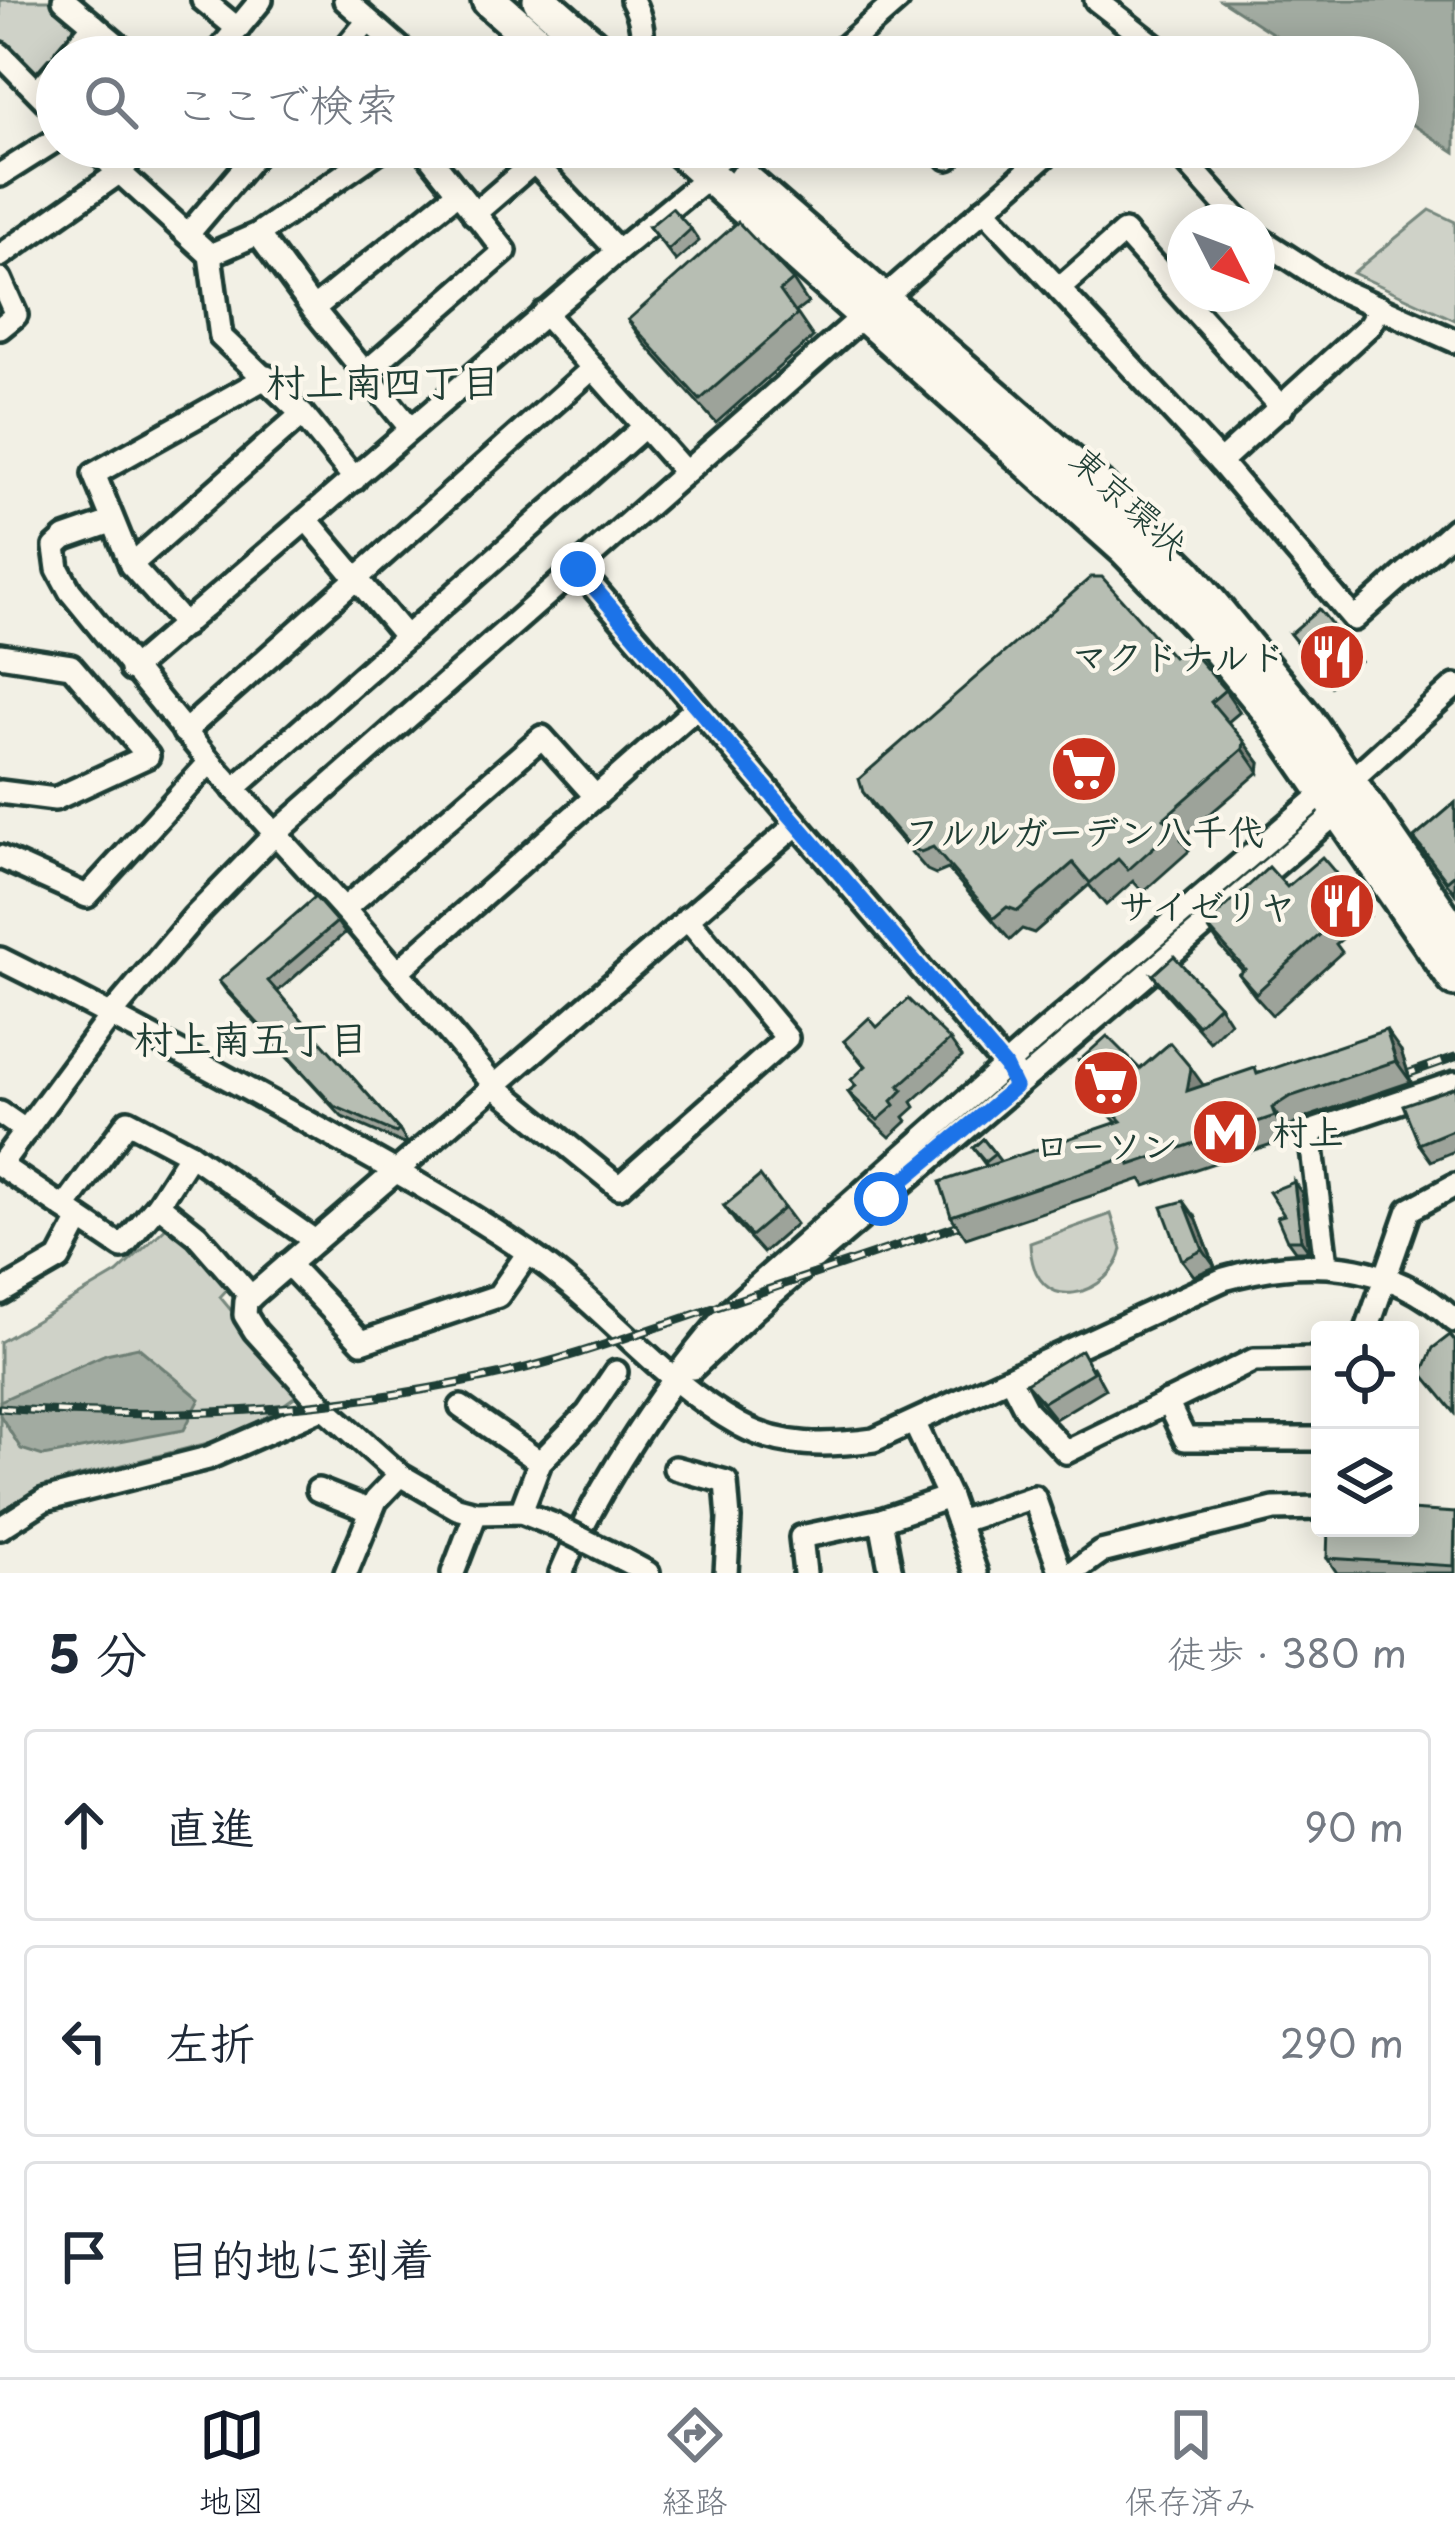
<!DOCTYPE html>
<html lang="ja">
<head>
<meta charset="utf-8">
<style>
  body { margin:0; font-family:"Playpen Sans","Klee One",sans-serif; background:#f6f6f7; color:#1f2937 }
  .controls { position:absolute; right:36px; bottom:36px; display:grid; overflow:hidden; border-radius:12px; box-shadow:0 6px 30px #0003 }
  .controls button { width:108px; height:108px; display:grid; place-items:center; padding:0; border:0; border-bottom:3px solid #e0e1e3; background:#fff; color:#1f2937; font:60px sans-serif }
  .compass { position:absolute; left:1167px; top:204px; width:108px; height:108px; border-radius:50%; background:#fff; box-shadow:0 6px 30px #0003; rotate:132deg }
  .stop { position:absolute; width:36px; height:36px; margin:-27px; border:9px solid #1a73e8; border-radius:50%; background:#fff }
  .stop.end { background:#1a73e8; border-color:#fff; box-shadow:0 3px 12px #0008 }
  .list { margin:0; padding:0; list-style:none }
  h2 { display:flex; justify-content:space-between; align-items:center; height:156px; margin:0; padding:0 48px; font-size:51px }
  h2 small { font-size:39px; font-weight:400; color:#747a83 }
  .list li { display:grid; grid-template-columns:78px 1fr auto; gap:36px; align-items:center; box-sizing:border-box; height:192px; margin:0 24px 24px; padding:0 24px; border:3px solid #e0e1e3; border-radius:12px }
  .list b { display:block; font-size:45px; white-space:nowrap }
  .list em { font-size:39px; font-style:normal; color:#747a83 }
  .icon { flex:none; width:66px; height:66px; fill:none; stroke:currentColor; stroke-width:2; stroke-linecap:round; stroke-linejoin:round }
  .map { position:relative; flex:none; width:1455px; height:1573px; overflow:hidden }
  .search { position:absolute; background:#fff; box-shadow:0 6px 30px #0003; left:36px; right:36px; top:36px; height:132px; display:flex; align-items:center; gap:30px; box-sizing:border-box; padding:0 42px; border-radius:66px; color:#747a83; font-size:45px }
  .sheet { height:804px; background:#fff }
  nav { display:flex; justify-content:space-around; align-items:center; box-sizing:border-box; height:168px; border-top:3px solid #e0e1e3; background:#fff; font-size:33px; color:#747a83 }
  nav a { display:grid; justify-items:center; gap:6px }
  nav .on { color:#111827 }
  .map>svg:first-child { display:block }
  .green { fill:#cfd2c8; stroke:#77887e; stroke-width:3 }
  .water { fill:#a2aba1; stroke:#6e7f75; stroke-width:3 }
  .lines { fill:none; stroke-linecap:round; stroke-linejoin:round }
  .minor-casing { stroke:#1f3d34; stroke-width:30 }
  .highway-casing { stroke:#1f3d34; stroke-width:42 }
  .minor { stroke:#fbf7ec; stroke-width:21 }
  .highway { stroke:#fbf7ec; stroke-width:33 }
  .rail-casing { stroke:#1f3d34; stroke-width:9 }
  .rail { stroke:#fbf7ec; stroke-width:4.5; stroke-dasharray:14; stroke-linecap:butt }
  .minor-bridge-casing { stroke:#1f3d34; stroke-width:30; stroke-linecap:butt }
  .minor-bridge { stroke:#fbf7ec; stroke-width:21 }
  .wall { fill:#9da39a; stroke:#1f3d34; stroke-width:3 }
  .shaded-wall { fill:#80857d; stroke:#1f3d34; stroke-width:3 }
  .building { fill:#b7beb3; stroke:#1f3d34; stroke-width:3 }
  .route { stroke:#1a73e8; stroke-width:15 }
  .labels { text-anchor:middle; stroke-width:9; stroke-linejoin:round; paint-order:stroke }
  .street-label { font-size:36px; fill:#1f3d34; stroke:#fbf7ec }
  .poi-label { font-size:36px; font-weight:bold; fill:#1f3d34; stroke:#fbf7ec; text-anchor:end }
  .neighbourhood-label { font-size:39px; font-weight:bold; fill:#1f3d34; stroke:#fbf7ec }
</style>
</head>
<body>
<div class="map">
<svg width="1455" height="1573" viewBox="0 0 1455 1573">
  <rect width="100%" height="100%" fill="#f2f0e5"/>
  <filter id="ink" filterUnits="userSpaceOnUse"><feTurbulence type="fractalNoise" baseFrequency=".00833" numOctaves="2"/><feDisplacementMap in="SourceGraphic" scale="24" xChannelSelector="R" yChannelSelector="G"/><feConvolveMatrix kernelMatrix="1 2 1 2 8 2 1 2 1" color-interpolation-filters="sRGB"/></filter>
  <g filter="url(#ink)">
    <g class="green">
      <polygon points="0,0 54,0 84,24 37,80 0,47"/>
      <polygon points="1430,210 1455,222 1455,320 1353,273"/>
      <path d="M1111,1214L1122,1249C1114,1293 1033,1324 1030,1243Z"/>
      <polygon points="172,1222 232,1284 220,1297 300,1393 243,1434 68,1479 0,1517 0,1342 117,1273"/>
    </g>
    <g class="water">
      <polygon points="1221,0 1455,0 1455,152 1398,115 1398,57 1309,57"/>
      <polygon points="138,1347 200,1399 184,1430 43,1456 21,1449 0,1415 0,1401 106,1354"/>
    </g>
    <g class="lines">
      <g class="minor-casing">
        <g id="minor">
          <polyline points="64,0 132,57"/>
          <polyline points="203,0 238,29"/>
          <polyline points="345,0 410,57"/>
          <path d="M632,0C641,16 647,41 637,57"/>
          <polyline points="1096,0 1159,49 1162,57"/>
          <polyline points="0,54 57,112"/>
          <polyline points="67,57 94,25"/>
          <polyline points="214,57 261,0"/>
          <polyline points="338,57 368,21"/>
          <polyline points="833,57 898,0"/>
          <polyline points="38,91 57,69"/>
          <polyline points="92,147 210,255 221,337 302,414 355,479"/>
          <polyline points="1173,147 1240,222"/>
          <polyline points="720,158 732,147"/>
          <polyline points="948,158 959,147"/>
          <polyline points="0,175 57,139"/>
          <polyline points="984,209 1059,289"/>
          <polyline points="188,234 262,147"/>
          <polyline points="258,234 313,309 411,429"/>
          <polyline points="1257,237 1336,288 1455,341"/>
          <polyline points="618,251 709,176"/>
          <polyline points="210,255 258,234 384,147"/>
          <polyline points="0,256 120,172 141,147"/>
          <polyline points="0,279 16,315 0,328"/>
          <polyline points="1380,307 1370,325 1220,462 1354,619 1455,529"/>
          <polyline points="313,309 457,193"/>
          <polyline points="544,313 685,472"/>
          <polyline points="366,372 505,251 422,147"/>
          <polyline points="1220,462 1059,289 1124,232 1282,408"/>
          <polyline points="308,521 406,637"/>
          <polyline points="111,522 65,538 55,547 58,569 70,591 210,762 344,909 496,1087 619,1187 787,1038 687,918"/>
          <polyline points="131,565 302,414"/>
          <polyline points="578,569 1005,1066 1014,1071"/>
          <polyline points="185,625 131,565 94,474 267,377"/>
          <polyline points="0,655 71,666 148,756 55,799 0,792"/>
          <polyline points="131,670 618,251 534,162 474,214"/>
          <polyline points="184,732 593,368"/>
          <polyline points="234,789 645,426"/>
          <polyline points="0,857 87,896 210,762"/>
          <polyline points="344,909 542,737 596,797"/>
          <path d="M0,959C99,1008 195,1060 291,1113C371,1157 452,1201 527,1252C603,1303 660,1381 740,1425C782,1448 828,1446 874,1440L1224,1279C1305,1255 1391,1260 1455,1321"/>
          <polyline points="398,971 695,709"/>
          <polyline points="0,1113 26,1131"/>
          <polyline points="0,1165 112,1014 194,917 275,834 1055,147"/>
          <polyline points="0,1165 122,1247 158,1204 190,1154"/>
          <polyline points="158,1204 197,1235 251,1297"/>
          <polyline points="64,1208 128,1121 190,1154 315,1241"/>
          <polyline points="288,1264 362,1342 498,1296 528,1253"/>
          <polyline points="1326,1264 1310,1132 1455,1083"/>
          <polyline points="0,1293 59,1259 80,1219"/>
          <polyline points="1367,1330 1409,1210 1455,1185"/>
          <polyline points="693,1368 756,1308 1340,810 1343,802"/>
          <polyline points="1010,1378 1027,1411 1066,1452 1254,1360 1320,1359"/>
          <polyline points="1167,1402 1185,1439 1320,1439"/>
          <polyline points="461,1407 540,1462"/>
          <polyline points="915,1424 949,1497 976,1573"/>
          <polyline points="675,1468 726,1482 729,1519 726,1573"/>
          <polyline points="318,1490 371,1511"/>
          <polyline points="521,1512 540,1462 588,1413 616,1372"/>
          <polyline points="881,1520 891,1573"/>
          <polyline points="958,1522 1034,1497 1061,1573"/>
          <polyline points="554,1525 521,1512 476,1513 457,1508 400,1475 324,1407 255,1331 245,1315 246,1301 796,825"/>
          <polyline points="0,1528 44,1500 208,1458 324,1407"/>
          <polyline points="622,1559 648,1573"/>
          <polyline points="346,1573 376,1500 400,1475"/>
          <polyline points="453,1573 476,1513"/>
          <path d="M561,1573C598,1485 668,1379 732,1308L1033,1041L1326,791L1349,782L1455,686"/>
          <polyline points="805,1573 801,1537 881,1520 949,1497"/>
          <polyline points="1072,1573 1101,1552 1274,1509 1320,1508"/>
        </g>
      </g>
      <g class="highway-casing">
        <g id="highway">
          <polyline points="489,0 554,57"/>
          <polyline points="540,0 605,57"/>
          <polyline points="677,147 1126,549 1196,621 1269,710 1455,979"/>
          <polyline points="745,180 1097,486 1187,575 1305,718 1455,935"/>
        </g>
      </g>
      <use href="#minor" class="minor"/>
      <use href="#highway" class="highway"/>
      <g class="rail-casing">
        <g id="rail">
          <polyline points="1376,1085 1455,1057"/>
          <path d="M0,1408C164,1421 327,1412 488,1377C559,1362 628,1337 696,1314C794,1281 892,1248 989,1215"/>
        </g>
      </g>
      <use href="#rail" class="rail"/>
      <g class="minor-bridge-casing">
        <polyline id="minor-bridge" points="554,1525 622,1559"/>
      </g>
      <use href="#minor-bridge" class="minor-bridge"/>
    </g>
    <g class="wall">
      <polygon points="649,227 691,229 699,241 676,261"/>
      <polygon points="793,280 808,303 796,312 813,337 716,423 644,343 628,320"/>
      <polygon points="1290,634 1348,644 1360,661 1331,686"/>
      <polygon points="1173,657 1225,690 1240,712 1228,722 1260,763 1259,772 1181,839 1189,851 1143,892 1133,881 1106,905 1089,885 1034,933 1022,929 1010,940 948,869 936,874 927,870 878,814 863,792"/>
      <polygon points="1455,803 1455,894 1414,838"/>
      <polygon points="1287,887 1353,893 1369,916 1336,944 1342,952 1272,1015 1255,996 1239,974 1243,971 1221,947 1206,925"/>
      <polygon points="337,922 345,933 277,992 399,1130 407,1142 404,1144 342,1117 227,992 219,981"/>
      <polygon points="1153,975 1219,1005 1230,1022 1210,1042 1165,992"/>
      <polygon points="877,1027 950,1040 962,1057 912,1102 915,1107 904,1117 907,1121 890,1137 860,1109 848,1092 855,1086 865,1067 844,1041"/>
      <polygon points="1401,1051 1411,1082 1304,1118 1287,1129 1290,1138 1145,1186 1141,1179 966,1238 951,1216 987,1167 973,1148 983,1139 1001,1162 1117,1123 1105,1110 1090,1088 1095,1084 1079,1061 1140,1069 1203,1085 1258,1073"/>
      <polygon points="1455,1087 1455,1151 1431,1161 1419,1144"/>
      <polygon points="1302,1193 1309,1251 1295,1251 1287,1240"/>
      <polygon points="724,1206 784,1208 796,1224 763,1253 736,1223"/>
      <polygon points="1196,1218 1215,1267 1194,1276 1182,1260"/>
      <polygon points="1093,1367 1105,1389 1055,1419 1026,1383"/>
      <polygon points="1455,1513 1455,1573 1337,1573 1327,1558"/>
    </g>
    <g class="shaded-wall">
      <polygon points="1244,741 1260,763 1259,772 1243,749"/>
      <polygon points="1386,1030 1401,1051 1411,1082 1396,1061"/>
      <polygon points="1191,1068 1206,1089 1187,1091"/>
      <polygon points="1272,1108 1287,1129 1290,1138 1275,1116"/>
      <polygon points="1294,1182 1302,1193 1309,1251 1301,1240"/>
      <polygon points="1184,1201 1196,1218 1215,1267 1203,1250"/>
    </g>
    <g class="building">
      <polygon points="672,208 691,229 668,250 649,227"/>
      <polygon points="738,222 793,280 780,291 797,315 700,400 628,320"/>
      <polygon points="1091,577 1102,577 1173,657 1187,646 1225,690 1211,702 1244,741 1243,749 1164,818 1174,829 1128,870 1118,859 1090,883 1073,863 1018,911 1007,907 994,918 933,847 921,852 911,848 863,792 859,779"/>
      <polygon points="1319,609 1348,644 1319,669 1290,634"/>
      <polygon points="1455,803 1455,874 1447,881 1414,838"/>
      <polygon points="1322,857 1353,893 1320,922 1326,929 1256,993 1239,974 1245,969 1206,925 1269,867 1287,887"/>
      <polygon points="315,897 337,922 268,981 399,1130 396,1133 334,1106 219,981"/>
      <polygon points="1174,956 1219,1005 1198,1025 1153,975"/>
      <polygon points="908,999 950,1040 899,1086 903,1090 892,1101 895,1105 878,1120 848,1092 856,1086 851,1080 866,1066 844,1041 869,1018 877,1027"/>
      <polygon points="1386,1030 1396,1061 1289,1097 1272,1108 1275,1116 1130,1165 1128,1157 951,1216 940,1182 1121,1121 1090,1088 1098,1082 1079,1061 1107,1036 1140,1069 1170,1043 1191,1068 1187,1091 1255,1068 1257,1074"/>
      <polygon points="1455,1087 1455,1129 1419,1144 1403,1105"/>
      <polygon points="983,1139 995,1154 985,1162 973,1148"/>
      <polygon points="760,1176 784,1208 751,1236 724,1206"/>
      <polygon points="1294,1182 1301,1240 1287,1240 1277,1217 1284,1215 1269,1192"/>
      <polygon points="1184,1201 1203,1250 1182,1260 1162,1207"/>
      <polygon points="1450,1335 1455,1341 1455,1413 1422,1373 1433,1348"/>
      <polygon points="1081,1350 1093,1372 1043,1402 1026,1383"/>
      <polygon points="1410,1510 1455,1513 1454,1566 1327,1558 1328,1528 1410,1528"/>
    </g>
  </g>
  <g class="lines" filter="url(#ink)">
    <polyline class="route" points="578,569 1005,1066 1015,1087 881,1199"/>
  </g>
  <defs>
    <g id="restaurant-disc" transform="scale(3.45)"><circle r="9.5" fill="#c8321e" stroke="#fbf7ec"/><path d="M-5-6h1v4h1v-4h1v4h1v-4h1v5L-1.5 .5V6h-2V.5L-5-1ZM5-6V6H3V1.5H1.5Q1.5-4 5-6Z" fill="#fff"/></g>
    <g id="supermarket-disc" transform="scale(3.45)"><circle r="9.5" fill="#c8321e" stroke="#fbf7ec"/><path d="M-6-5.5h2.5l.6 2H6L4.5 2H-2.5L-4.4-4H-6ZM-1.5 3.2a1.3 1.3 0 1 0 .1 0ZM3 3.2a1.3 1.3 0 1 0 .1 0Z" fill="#fff"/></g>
    <g id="metro-disc" transform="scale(3.45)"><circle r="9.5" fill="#c8321e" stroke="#fbf7ec"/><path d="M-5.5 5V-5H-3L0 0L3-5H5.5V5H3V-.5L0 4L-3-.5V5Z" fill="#fff"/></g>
  </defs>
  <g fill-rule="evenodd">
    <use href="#restaurant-disc" x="1332" y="657"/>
    <use href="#supermarket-disc" x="1084" y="769"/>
    <use href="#restaurant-disc" x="1342" y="906"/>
    <use href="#supermarket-disc" x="1106" y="1083"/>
    <use href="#metro-disc" x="1225" y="1132"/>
  </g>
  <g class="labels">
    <g class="street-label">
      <text transform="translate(1129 502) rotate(43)" y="13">東京環状</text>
    </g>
    <g class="poi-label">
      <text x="1286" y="670">マクドナルド</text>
      <text x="1084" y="845" text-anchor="middle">フルルガーデン八千代</text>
      <text x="1296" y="919">サイゼリヤ</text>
      <text x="1272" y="1145" text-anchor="start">村上</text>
      <text x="1106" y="1159" text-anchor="middle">ローソン</text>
    </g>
    <g class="neighbourhood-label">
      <text x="383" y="396">村上南四丁目</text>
      <text x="251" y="1053">村上南五丁目</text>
    </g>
  </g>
</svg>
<div class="controls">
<button><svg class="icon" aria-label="locate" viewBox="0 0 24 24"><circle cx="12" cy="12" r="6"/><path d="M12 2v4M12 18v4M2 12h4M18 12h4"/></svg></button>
<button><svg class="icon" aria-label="layers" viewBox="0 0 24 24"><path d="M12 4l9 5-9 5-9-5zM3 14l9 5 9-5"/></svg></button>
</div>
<svg class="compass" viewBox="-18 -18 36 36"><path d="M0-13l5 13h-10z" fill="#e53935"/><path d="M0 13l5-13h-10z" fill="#747a83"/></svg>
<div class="stop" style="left:881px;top:1199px"></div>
<div class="stop end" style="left:578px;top:569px"></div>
<div class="search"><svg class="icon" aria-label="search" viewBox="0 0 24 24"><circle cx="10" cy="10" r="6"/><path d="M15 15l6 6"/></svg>ここで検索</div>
</div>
<section class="sheet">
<h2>5 分<small>徒歩 · 380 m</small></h2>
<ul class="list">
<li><svg class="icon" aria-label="ahead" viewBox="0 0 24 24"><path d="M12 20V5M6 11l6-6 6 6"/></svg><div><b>直進</b></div><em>90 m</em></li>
<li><svg class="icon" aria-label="left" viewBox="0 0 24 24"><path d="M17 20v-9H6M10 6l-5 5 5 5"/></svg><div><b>左折</b></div><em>290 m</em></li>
<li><svg class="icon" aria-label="arrive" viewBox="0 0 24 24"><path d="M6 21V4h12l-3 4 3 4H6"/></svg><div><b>目的地に到着</b></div></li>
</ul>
</section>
<nav>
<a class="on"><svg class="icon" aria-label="map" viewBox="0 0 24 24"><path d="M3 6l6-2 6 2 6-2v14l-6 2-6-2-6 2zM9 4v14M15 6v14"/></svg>地図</a>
<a><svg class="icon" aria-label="directions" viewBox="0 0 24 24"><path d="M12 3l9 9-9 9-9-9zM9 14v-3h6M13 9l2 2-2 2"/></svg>経路</a>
<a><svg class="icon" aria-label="saved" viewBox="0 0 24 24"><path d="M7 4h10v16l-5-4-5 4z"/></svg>保存済み</a>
</nav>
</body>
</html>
